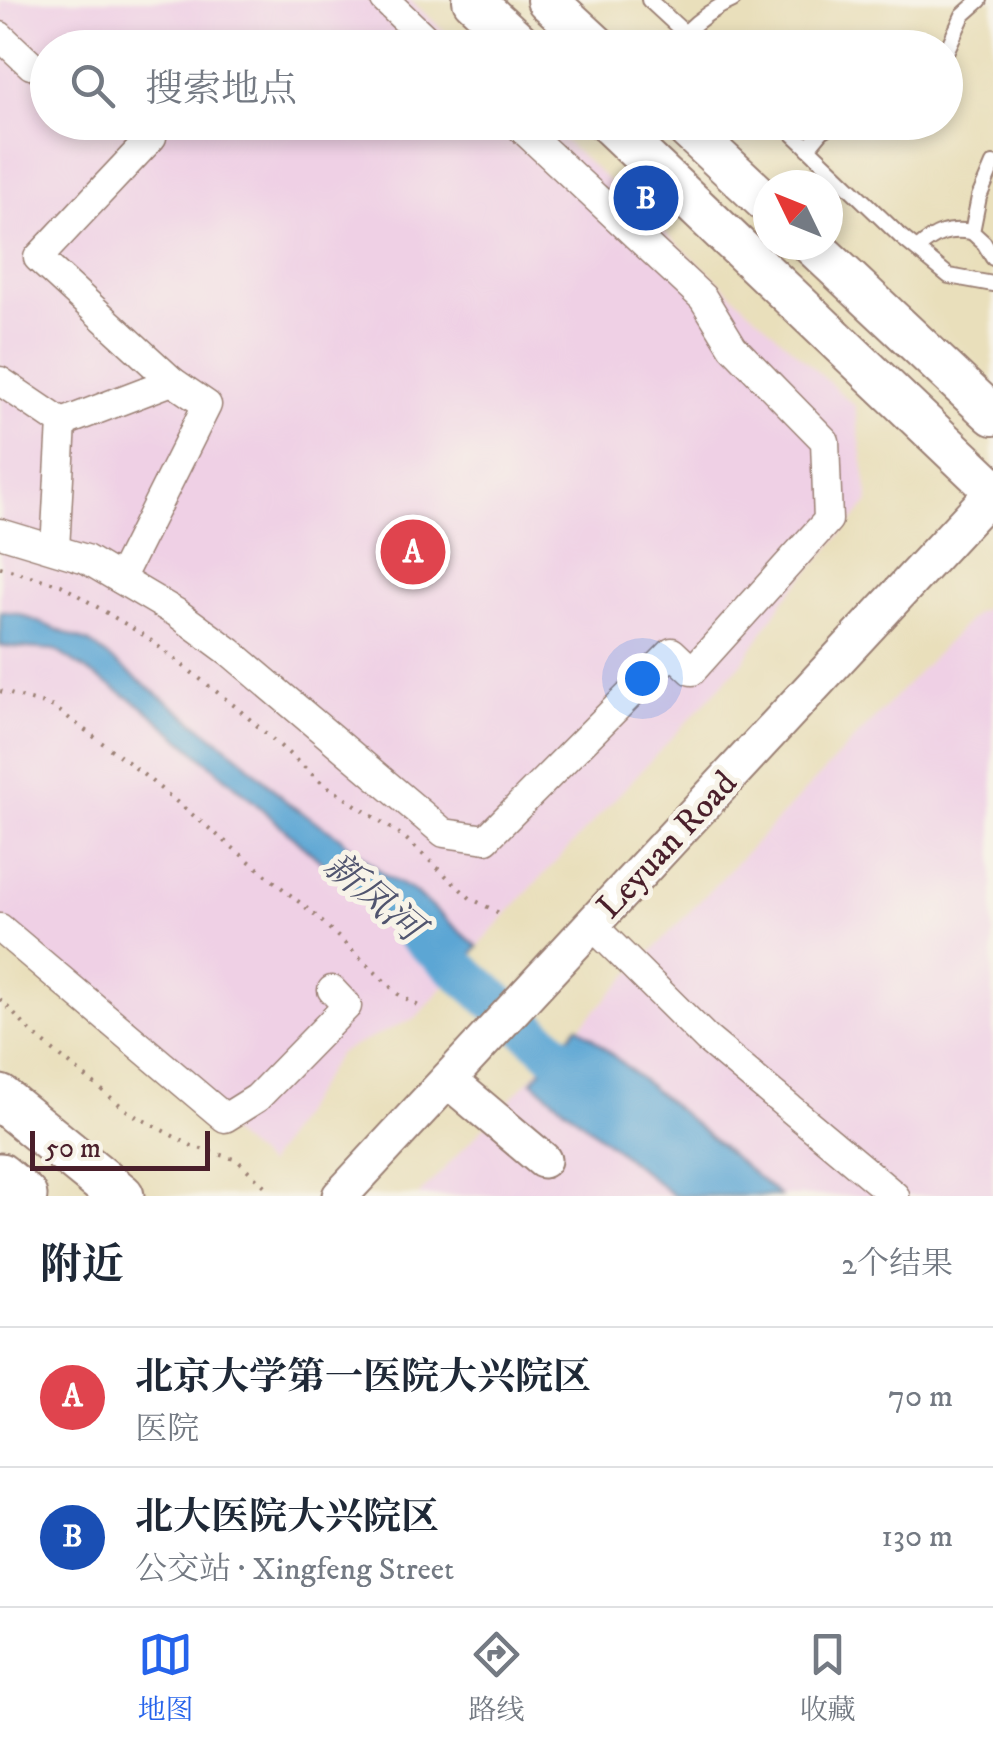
<!DOCTYPE html>
<html lang="zh">
<head>
<meta charset="utf-8">
<style>
  body { margin:0; font-family:"IM FELL DW Pica","Noto Serif SC",serif; background:#f2f2f3; color:#1f2937 }
  .compass { position:absolute; left:753px; top:170px; width:90px; height:90px; border-radius:50%; background:#fff; box-shadow:0 5px 15px #0003; rotate:313deg }
  .scale { position:absolute; left:30px; bottom:25px; width:180px; box-sizing:border-box; padding-left:10px; border:5px solid #4a1f2b; border-top:0; font-size:28px; line-height:35px; white-space:nowrap; color:#4a1f2b; -webkit-text-stroke:8px #f7f3e8; paint-order:stroke }
  .you { position:absolute; left:642px; top:678px; width:35px; height:35px; margin:-25px; border:8px solid #fff; border-radius:50%; background:#1a73e8; box-shadow:0 0 0 15px #1a73e833 }
  .badge { display:grid; place-items:center; width:65px; height:65px; border-radius:50%; background:#2563eb; color:#fff; font-size:32px; font-weight:700 }
  .pin { position:absolute; translate:-50% -50%; border:5px solid #fff; box-shadow:0 2px 10px #0006 }
  .list { margin:0; padding:0; list-style:none }
  h2 { display:flex; justify-content:space-between; align-items:center; height:130px; margin:0; padding:0 40px; font-size:42px }
  h2 small { font-size:32px; font-weight:400; color:#747a83 }
  .list li { display:grid; grid-template-columns:65px 1fr auto; gap:30px; align-items:center; box-sizing:border-box; height:140px; padding:0 40px; border-top:2px solid #e0e1e3 }
  .list b { display:block; font-size:38px; white-space:nowrap }
  .list p { margin:0; font-size:32px; white-space:nowrap; color:#747a83 }
  .list em { font-size:32px; font-style:normal; color:#747a83 }
  .icon { flex:none; width:55px; height:55px; fill:none; stroke:currentColor; stroke-width:2; stroke-linecap:round; stroke-linejoin:round }
  .map { position:relative; flex:none; width:993px; height:1196px; overflow:hidden }
  .search { position:absolute; background:#fff; box-shadow:0 5px 15px #0003; left:30px; right:30px; top:30px; height:110px; display:flex; align-items:center; gap:25px; box-sizing:border-box; padding:0 35px; border-radius:55px; color:#747a83; font-size:38px }
  .sheet { height:410px; background:#fff }
  nav { display:flex; justify-content:space-around; align-items:center; box-sizing:border-box; height:140px; border-top:2px solid #e0e1e3; background:#fff; font-size:28px; color:#747a83 }
  nav a { display:grid; justify-items:center; gap:5px }
  nav .on { color:#2563eb }
  .map>svg:first-child { display:block }
  .built { fill:#efd0e5 }
  .water { fill:#5ca6d4; stroke:#536280; stroke-width:2.5 }
  .lines { fill:none; stroke-linecap:round; stroke-linejoin:round }
  .river { stroke:#5ca6d4; stroke-width:42 }
  .service-casing { stroke:#9a7f73; stroke-width:18 }
  .minor-casing { stroke:#9a7f73; stroke-width:31 }
  .tertiary-casing { stroke:#9a7f73; stroke-width:39 }
  .secondary-casing { stroke:#9a7f73; stroke-width:44 }
  .primary-casing { stroke:#9a7f73; stroke-width:49 }
  .path { stroke:#9a7f73; stroke-width:4; stroke-dasharray:2.5 8; stroke-linecap:butt }
  .service { stroke:#fff; stroke-width:14 }
  .minor { stroke:#fff; stroke-width:28 }
  .tertiary { stroke:#fff; stroke-width:35 }
  .secondary { stroke:#fff; stroke-width:40 }
  .primary { stroke:#fff; stroke-width:45 }
  .labels { text-anchor:middle; stroke-width:10; stroke-linejoin:round; paint-order:stroke }
  .street-label { font-size:35px; fill:#4a1f2b; stroke:#f7f3e8 }
  .water-label { font-size:38px; font-style:italic; fill:#51556f; stroke:#f7f3e8 }
</style>
</head>
<body>
<div class="map">
<svg width="993" height="1196" viewBox="0 0 993 1196">
  <rect width="100%" height="100%" fill="#f7f3e8"/>
  <filter id="ink" filterUnits="userSpaceOnUse"><feTurbulence type="fractalNoise" baseFrequency=".01" numOctaves="2"/><feDisplacementMap in="SourceGraphic" scale="20" xChannelSelector="R" yChannelSelector="G"/><feConvolveMatrix kernelMatrix="1 2 1 2 8 2 1 2 1" color-interpolation-filters="sRGB"/></filter>
  <filter id="wash" filterUnits="userSpaceOnUse"><feTurbulence type="fractalNoise" baseFrequency=".0048" numOctaves="4" result="noise"/><feDisplacementMap in="SourceGraphic" scale="40" xChannelSelector="R" yChannelSelector="G"/><feGaussianBlur stdDeviation="2.25" result="paint"/><feColorMatrix in="noise" values="0 0 0 0 0 0 0 0 0 0 0 0 0 0 0 0 0 1.4 0 .05"/><feComposite in="paint" operator="in"/></filter>
  <g filter="url(#wash)">
    <rect width="100%" height="100%" fill="#e9dfbb"/>
    <g class="built">
      <polygon points="0,0 410,0 462,47 48,48 48,122 545,123 855,406 869,502 783,601 743,662 505,916 417,1017 339,1053 267,1165 0,937"/>
      <polygon points="993,605 993,1196 418,1196 975,613"/>
    </g>
    <g class="water">
      <polygon points="0,611 19,614 90,643 239,756 289,804 337,835 386,876 413,891 478,947 453,976 439,962 412,943 244,793 143,707 55,650 0,646"/>
      <polygon points="578,1026 780,1196 674,1196 532,1081"/>
    </g>
    <g class="lines">
      <polyline class="river" points="415,932 600,1091"/>
    </g>
  </g>
  <g filter="url(#ink)">
    <g class="lines">
      <g class="service-casing">
        <g id="service">
          <polyline points="649,0 701,48"/>
          <path d="M685,33C700,18 714,8 733,0"/>
          <polyline points="946,52 963,15 980,0"/>
          <polyline points="781,122 900,236 949,276 993,284"/>
          <polyline points="808,148 822,131 837,122"/>
          <polyline points="993,164 979,197 972,232 984,243 993,258"/>
          <path d="M917,249C936,233 947,228 972,232"/>
        </g>
      </g>
      <g class="minor-casing">
        <g id="minor">
          <polyline points="385,0 435,48"/>
          <polyline points="0,36 31,65"/>
          <polyline points="0,381 62,423 55,549"/>
          <polyline points="62,423 172,381 38,258 152,137 136,122"/>
          <polyline points="0,533 86,559 177,613 230,652 444,833 486,839 672,652 692,671 828,520 825,441 733,347 703,298 515,122"/>
          <polyline points="120,579 207,405 172,381"/>
          <polyline points="591,924 707,1039 895,1196"/>
          <polyline points="0,928 225,1118 257,1098 347,1006 332,990"/>
        </g>
      </g>
      <g class="tertiary-casing">
        <g id="tertiary">
          <polyline points="448,1080 543,1160"/>
          <polyline points="340,1196 993,492"/>
        </g>
      </g>
      <g class="secondary-casing">
        <g id="secondary">
          <polyline points="473,0 525,48"/>
          <polyline points="547,0 599,48"/>
          <polyline points="607,122 993,489"/>
          <polyline points="680,122 768,204"/>
          <polyline points="812,245 993,415"/>
        </g>
      </g>
      <g class="primary-casing">
        <g id="primary">
          <polyline points="0,1098 121,1196"/>
          <polyline points="0,1176 24,1196"/>
        </g>
      </g>
      <g class="path">
        <polyline points="0,567 61,585 145,636 236,707 321,782 404,837 470,898 505,916"/>
        <polyline points="0,691 54,707 128,762 315,915 398,994 424,1009"/>
        <polyline points="0,999 34,1035 130,1113 192,1146 237,1160 268,1189"/>
      </g>
      <use href="#service" class="service"/>
      <use href="#minor" class="minor"/>
      <use href="#tertiary" class="tertiary"/>
      <use href="#secondary" class="secondary"/>
      <use href="#primary" class="primary"/>
    </g>
  </g>
  <g class="labels">
    <g class="street-label">
      <text transform="translate(666 844) rotate(-47)" y="12">Leyuan Road</text>
    </g>
    <g class="water-label">
      <text transform="translate(374 896) rotate(40)" y="13">新凤河</text>
    </g>
  </g>
</svg>
<svg class="compass" viewBox="-18 -18 36 36"><path d="M0-13l5 13h-10z" fill="#e53935"/><path d="M0 13l5-13h-10z" fill="#747a83"/></svg>
<div class="scale">50 m</div>
<div class="you"></div>
<div class="pin badge" style="left:413px;top:552px;background:#e0444e">A</div>
<div class="pin badge" style="left:646px;top:198px;background:#1a4fb4">B</div>
<div class="search"><svg class="icon" aria-label="search" viewBox="0 0 24 24"><circle cx="10" cy="10" r="6"/><path d="M15 15l6 6"/></svg>搜索地点</div>
</div>
<section class="sheet">
<h2>附近<small>2个结果</small></h2>
<ul class="list">
<li><span class="badge" style="background:#e0444e">A</span><div><b>北京大学第一医院大兴院区</b><p>医院</p></div><em>70 m</em></li>
<li><span class="badge" style="background:#1a4fb4">B</span><div><b>北大医院大兴院区</b><p>公交站 · Xingfeng Street</p></div><em>130 m</em></li>
</ul>
</section>
<nav>
<a class="on"><svg class="icon" aria-label="map" viewBox="0 0 24 24"><path d="M3 6l6-2 6 2 6-2v14l-6 2-6-2-6 2zM9 4v14M15 6v14"/></svg>地图</a>
<a><svg class="icon" aria-label="directions" viewBox="0 0 24 24"><path d="M12 3l9 9-9 9-9-9zM9 14v-3h6M13 9l2 2-2 2"/></svg>路线</a>
<a><svg class="icon" aria-label="saved" viewBox="0 0 24 24"><path d="M7 4h10v16l-5-4-5 4z"/></svg>收藏</a>
</nav>
</body>
</html>
